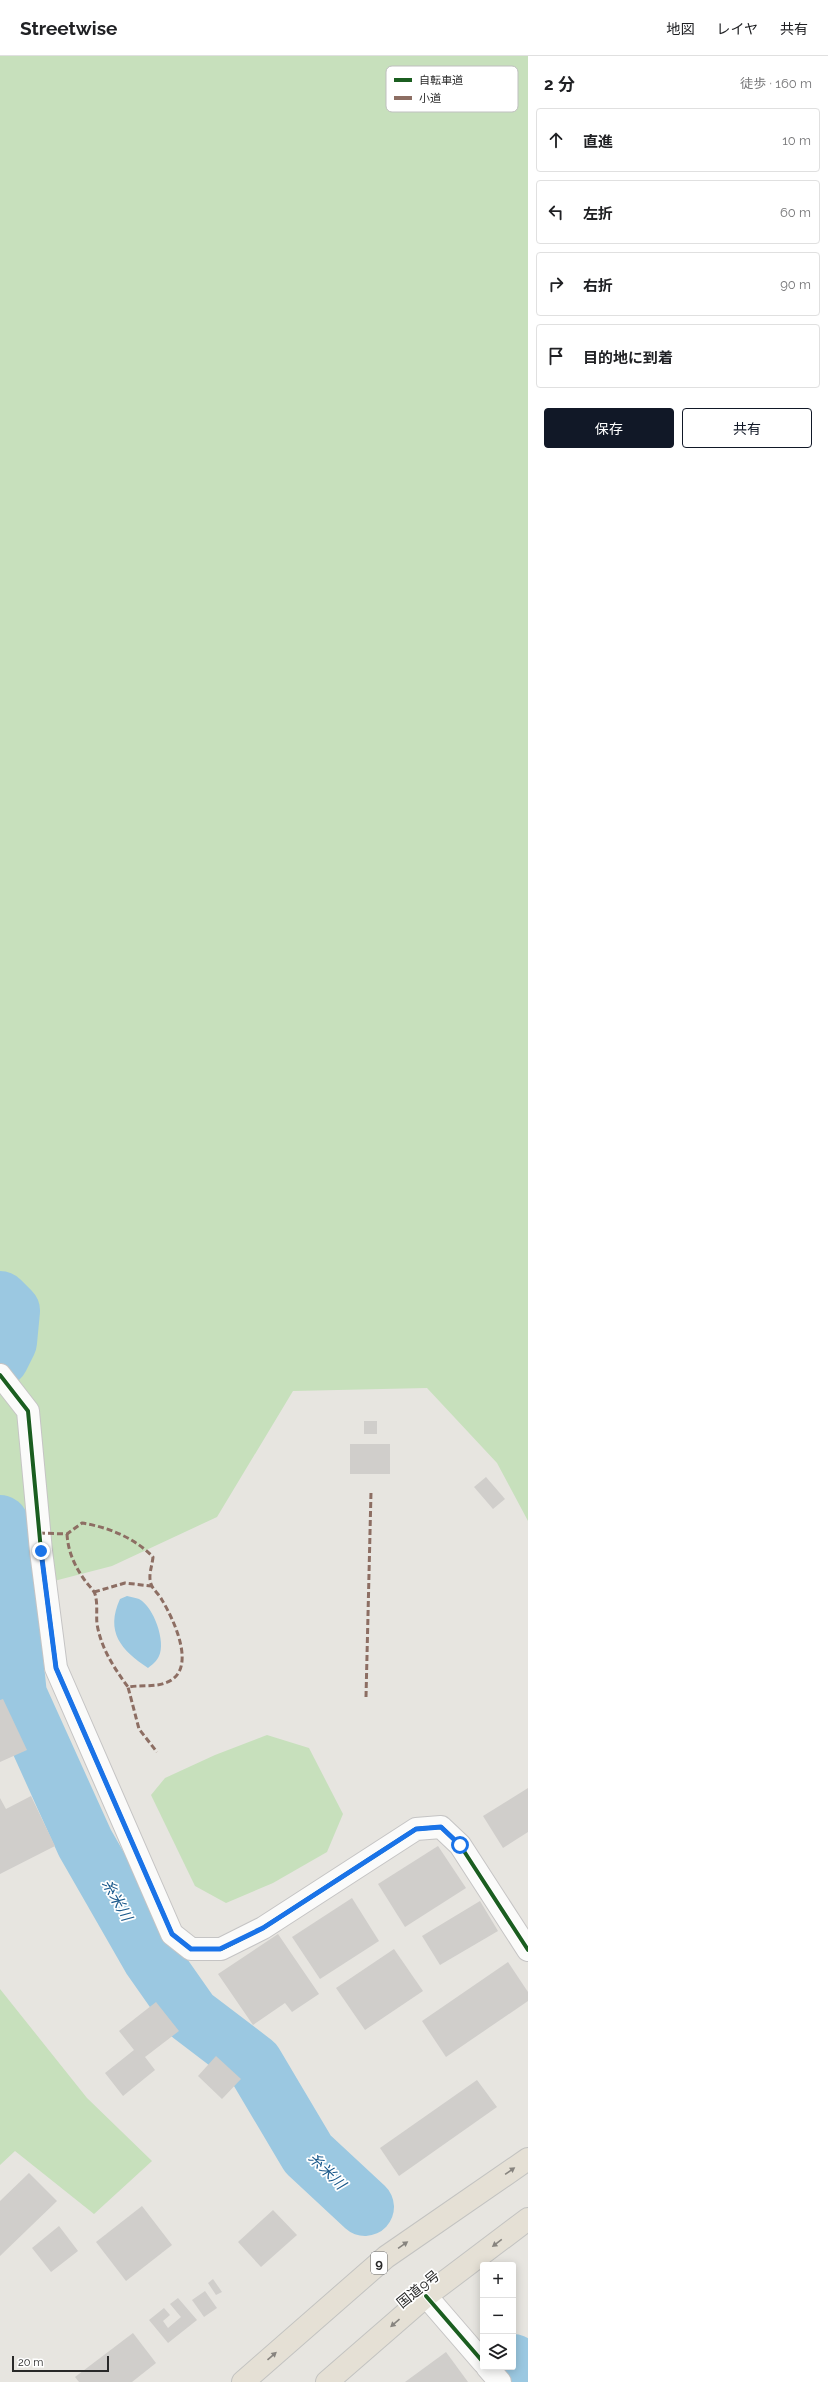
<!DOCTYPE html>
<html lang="ja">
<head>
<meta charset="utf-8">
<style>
  body { margin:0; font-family:Raleway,"Noto Sans JP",sans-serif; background:#f2f2f2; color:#202124 }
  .controls { position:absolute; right:12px; bottom:12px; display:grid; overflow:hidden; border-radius:4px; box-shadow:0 2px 10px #0003 }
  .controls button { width:36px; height:36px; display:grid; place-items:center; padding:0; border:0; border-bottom:1px solid #e0e0e0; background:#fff; color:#202124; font:20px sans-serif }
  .scale { position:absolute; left:12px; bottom:10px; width:97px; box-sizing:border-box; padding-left:4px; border:2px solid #292929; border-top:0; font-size:11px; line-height:14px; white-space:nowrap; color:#292929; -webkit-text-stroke:3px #fff; paint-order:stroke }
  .stop { position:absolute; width:12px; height:12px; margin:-9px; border:3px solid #1a73e8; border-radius:50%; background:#fff }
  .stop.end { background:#1a73e8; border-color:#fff; box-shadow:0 1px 4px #0008 }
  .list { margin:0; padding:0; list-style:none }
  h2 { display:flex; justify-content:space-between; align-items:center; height:52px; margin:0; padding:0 16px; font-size:17px }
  h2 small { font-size:13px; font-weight:400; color:#757577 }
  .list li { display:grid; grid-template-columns:26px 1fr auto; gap:12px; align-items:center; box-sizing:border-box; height:64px; margin:0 8px 8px; padding:0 8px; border:1px solid #e0e0e0; border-radius:4px }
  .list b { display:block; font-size:15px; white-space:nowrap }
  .list em { font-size:13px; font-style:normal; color:#757577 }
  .actions { display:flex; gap:8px; padding:12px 16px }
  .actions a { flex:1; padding:9px 0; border:1px solid #111827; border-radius:4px; text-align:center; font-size:14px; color:#111827 }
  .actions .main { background:#111827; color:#fff }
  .icon { flex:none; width:22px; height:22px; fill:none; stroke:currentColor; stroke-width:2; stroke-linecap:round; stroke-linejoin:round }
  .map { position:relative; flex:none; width:528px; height:2326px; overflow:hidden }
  header { display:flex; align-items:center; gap:24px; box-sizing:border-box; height:56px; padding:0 20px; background:#fff; border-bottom:1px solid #e0e0e0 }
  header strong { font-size:19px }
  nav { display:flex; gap:22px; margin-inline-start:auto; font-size:14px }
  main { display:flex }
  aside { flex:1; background:#fff }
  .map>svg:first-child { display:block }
  .green { fill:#c7e0bc }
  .water { fill:#9bc8e1 }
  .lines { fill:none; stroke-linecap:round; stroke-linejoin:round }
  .river { stroke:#9bc8e1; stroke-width:58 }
  .building { fill:#d0cecb }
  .minor-casing { stroke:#c5c4c4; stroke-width:24 }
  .trunk-casing { stroke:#c3c3c1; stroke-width:24 }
  .minor { stroke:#fbfbfa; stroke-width:22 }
  .trunk { stroke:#e5e0d5; stroke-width:22 }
  .quiet { stroke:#8d6e63; stroke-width:3; stroke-dasharray:6 3; stroke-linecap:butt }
  .cycleway-casing { stroke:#fff; stroke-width:6 }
  .cycleway { stroke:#1b5e20; stroke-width:4 }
  .oneway { fill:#87847f }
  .route { stroke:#1a73e8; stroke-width:5 }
  .labels { text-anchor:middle; stroke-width:3.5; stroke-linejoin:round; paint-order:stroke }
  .shield { fill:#fff; stroke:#696969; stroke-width:1 }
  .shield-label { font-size:13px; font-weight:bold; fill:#292929 }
  .street-label { font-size:14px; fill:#292929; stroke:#fff }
  .water-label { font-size:15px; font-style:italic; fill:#1b5a8c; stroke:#fff }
  .key { fill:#fff; stroke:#bfbfbf; stroke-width:1 }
  .key-label { font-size:11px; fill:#292929 }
</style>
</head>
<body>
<header>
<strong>Streetwise</strong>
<nav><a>地図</a><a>レイヤ</a><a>共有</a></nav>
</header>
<main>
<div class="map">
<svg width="528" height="2326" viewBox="0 0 528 2326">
  <rect width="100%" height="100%" fill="#e7e5e0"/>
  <g class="green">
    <polygon points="0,0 528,0 528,1465 497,1407 427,1332 293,1335 217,1461 112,1510 0,1539"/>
    <polygon points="267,1679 309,1692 343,1758 327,1796 273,1827 226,1847 195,1830 151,1739 165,1722 215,1699"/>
    <polygon points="0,1933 87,2042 152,2105 94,2158 15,2095 0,2109"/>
  </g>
  <path class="water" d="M127,1540C131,1541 136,1542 139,1543C154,1551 166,1586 159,1600C157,1605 152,1609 148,1612C121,1594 105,1576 120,1543Z"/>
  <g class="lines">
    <g class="river">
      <polyline points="0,1244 11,1255 8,1286 0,1302"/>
      <polyline points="0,1468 18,1639 85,1787 151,1902 191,1959 254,2007 308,2098 365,2151"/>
      <polyline points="513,2307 528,2322"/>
    </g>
  </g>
  <g class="building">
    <rect x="364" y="1365" width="13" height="13"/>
    <rect x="350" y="1388" width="40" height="30"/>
    <polygon points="486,1421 505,1443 493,1453 474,1431"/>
    <polygon points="3,1643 27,1694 0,1706 0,1644"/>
    <polygon points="528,1732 528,1776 503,1792 483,1760"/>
    <polygon points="31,1740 55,1790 0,1818 0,1742 6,1753"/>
    <polygon points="438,1790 466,1832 405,1871 378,1828"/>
    <polygon points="352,1842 379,1885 320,1923 292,1881"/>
    <polygon points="480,1845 498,1875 440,1909 422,1880"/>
    <polygon points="278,1878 319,1938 292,1956 285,1947 253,1969 218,1918"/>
    <polygon points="394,1893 423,1935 365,1974 336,1932"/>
    <polygon points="508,1906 528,1936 528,1945 446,2001 422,1965"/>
    <polygon points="156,1946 179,1975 145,2001 155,2014 123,2040 105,2017 134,1994 119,1975"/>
    <polygon points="216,2000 241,2023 222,2043 198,2020"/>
    <polygon points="477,2024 497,2051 399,2120 380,2092"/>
    <polygon points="29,2117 57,2145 0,2200 0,2145"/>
    <polygon points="142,2150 172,2189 126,2225 96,2186"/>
    <polygon points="273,2154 297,2179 261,2211 238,2186"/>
    <polygon points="59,2170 78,2195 51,2216 32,2192"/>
    <polygon points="213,2223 222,2236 216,2239 208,2227"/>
    <polygon points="205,2235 217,2252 204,2261 192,2244"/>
    <polygon points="178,2242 197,2264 168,2287 149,2264 164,2252 170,2259 163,2265 168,2272 181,2261 170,2248"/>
    <polygon points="133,2277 156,2307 132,2326 79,2326 75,2321"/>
    <polygon points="446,2296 468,2326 405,2326"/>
  </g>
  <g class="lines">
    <g class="minor-casing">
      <g id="minor">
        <polyline points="0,1319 28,1355 41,1495 56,1612 172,1878 191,1893 221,1893 263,1872 416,1773 441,1771 460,1789 528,1894"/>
        <polyline points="426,2240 483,2306"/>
        <polyline points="487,2311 500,2326"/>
      </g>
    </g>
    <g class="trunk-casing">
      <g id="trunk">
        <polyline points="243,2326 386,2201 528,2103"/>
        <polyline points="327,2326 426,2240 528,2163"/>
      </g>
    </g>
    <use href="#minor" class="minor"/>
    <use href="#trunk" class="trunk"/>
    <g class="quiet">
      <path d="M39,1477L67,1478L82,1467C108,1471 135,1482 153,1501C152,1511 148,1519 151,1528C153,1534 159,1538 162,1544C174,1564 199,1616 165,1627C155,1631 139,1629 128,1631L139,1673L157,1696"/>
      <path d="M67,1478C68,1496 75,1511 86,1526C89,1530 93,1533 95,1538C98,1548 96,1558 97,1568C101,1592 114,1612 128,1631"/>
      <polyline points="94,1536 125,1527 151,1530"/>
      <polyline points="366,1641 371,1436"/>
    </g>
    <g class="cycleway-casing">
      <g id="cycleway">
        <polyline points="0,1319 28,1355 41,1495 56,1612 172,1878 191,1893 221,1893 263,1872 416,1773 441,1771 460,1789 528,1894"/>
        <polyline points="426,2240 483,2306"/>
      </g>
    </g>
    <use href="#cycleway" class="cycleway"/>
  </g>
  <defs><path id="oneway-solid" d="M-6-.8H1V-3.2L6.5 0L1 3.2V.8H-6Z"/></defs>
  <g class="oneway">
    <use href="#oneway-solid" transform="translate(510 2115) rotate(-35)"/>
    <use href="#oneway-solid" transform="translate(497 2187) rotate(143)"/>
    <use href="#oneway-solid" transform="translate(403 2189) rotate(-35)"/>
    <use href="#oneway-solid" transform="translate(395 2267) rotate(139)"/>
    <use href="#oneway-solid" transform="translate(272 2300) rotate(-41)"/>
  </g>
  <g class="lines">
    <polyline class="route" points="41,1495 56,1612 172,1878 191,1893 220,1893 263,1872 416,1773 441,1771 460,1789"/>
  </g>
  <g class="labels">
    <rect class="shield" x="371" y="2196" width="16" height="22" rx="3"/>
    <g class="shield-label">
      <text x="379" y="2212">9</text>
    </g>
    <g class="street-label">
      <text transform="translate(418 2233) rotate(-39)" y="5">国道9号</text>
    </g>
    <g class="water-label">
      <text transform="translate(117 1844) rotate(61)" y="5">糸米川</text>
      <text transform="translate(327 2115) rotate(45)" y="5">糸米川</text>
    </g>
  </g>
  <rect x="386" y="10" width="132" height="46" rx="6" class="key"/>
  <rect x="394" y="22" width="18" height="4" fill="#1b5e20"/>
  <rect x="394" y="40" width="18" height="4" fill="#8d6e63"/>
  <g class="key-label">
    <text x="419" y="28">自転車道</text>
    <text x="419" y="46">小道</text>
  </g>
</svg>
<div class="controls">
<button>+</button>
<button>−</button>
<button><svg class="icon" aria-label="layers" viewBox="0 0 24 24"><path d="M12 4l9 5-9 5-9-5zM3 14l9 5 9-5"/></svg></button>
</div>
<div class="scale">20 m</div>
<div class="stop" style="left:460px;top:1789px"></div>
<div class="stop end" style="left:41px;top:1495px"></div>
</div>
<aside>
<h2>2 分<small>徒歩 · 160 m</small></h2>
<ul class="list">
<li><svg class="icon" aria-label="ahead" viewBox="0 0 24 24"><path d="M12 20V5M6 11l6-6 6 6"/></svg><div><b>直進</b></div><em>10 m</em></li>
<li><svg class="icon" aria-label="left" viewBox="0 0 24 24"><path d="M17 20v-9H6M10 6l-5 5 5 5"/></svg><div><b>左折</b></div><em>60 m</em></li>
<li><svg class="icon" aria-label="right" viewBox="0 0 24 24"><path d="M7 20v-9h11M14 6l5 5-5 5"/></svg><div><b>右折</b></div><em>90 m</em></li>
<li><svg class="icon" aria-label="arrive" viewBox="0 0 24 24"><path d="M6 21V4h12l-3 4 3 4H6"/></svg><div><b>目的地に到着</b></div></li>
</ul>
<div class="actions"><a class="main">保存</a><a>共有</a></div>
</aside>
</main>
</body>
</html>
